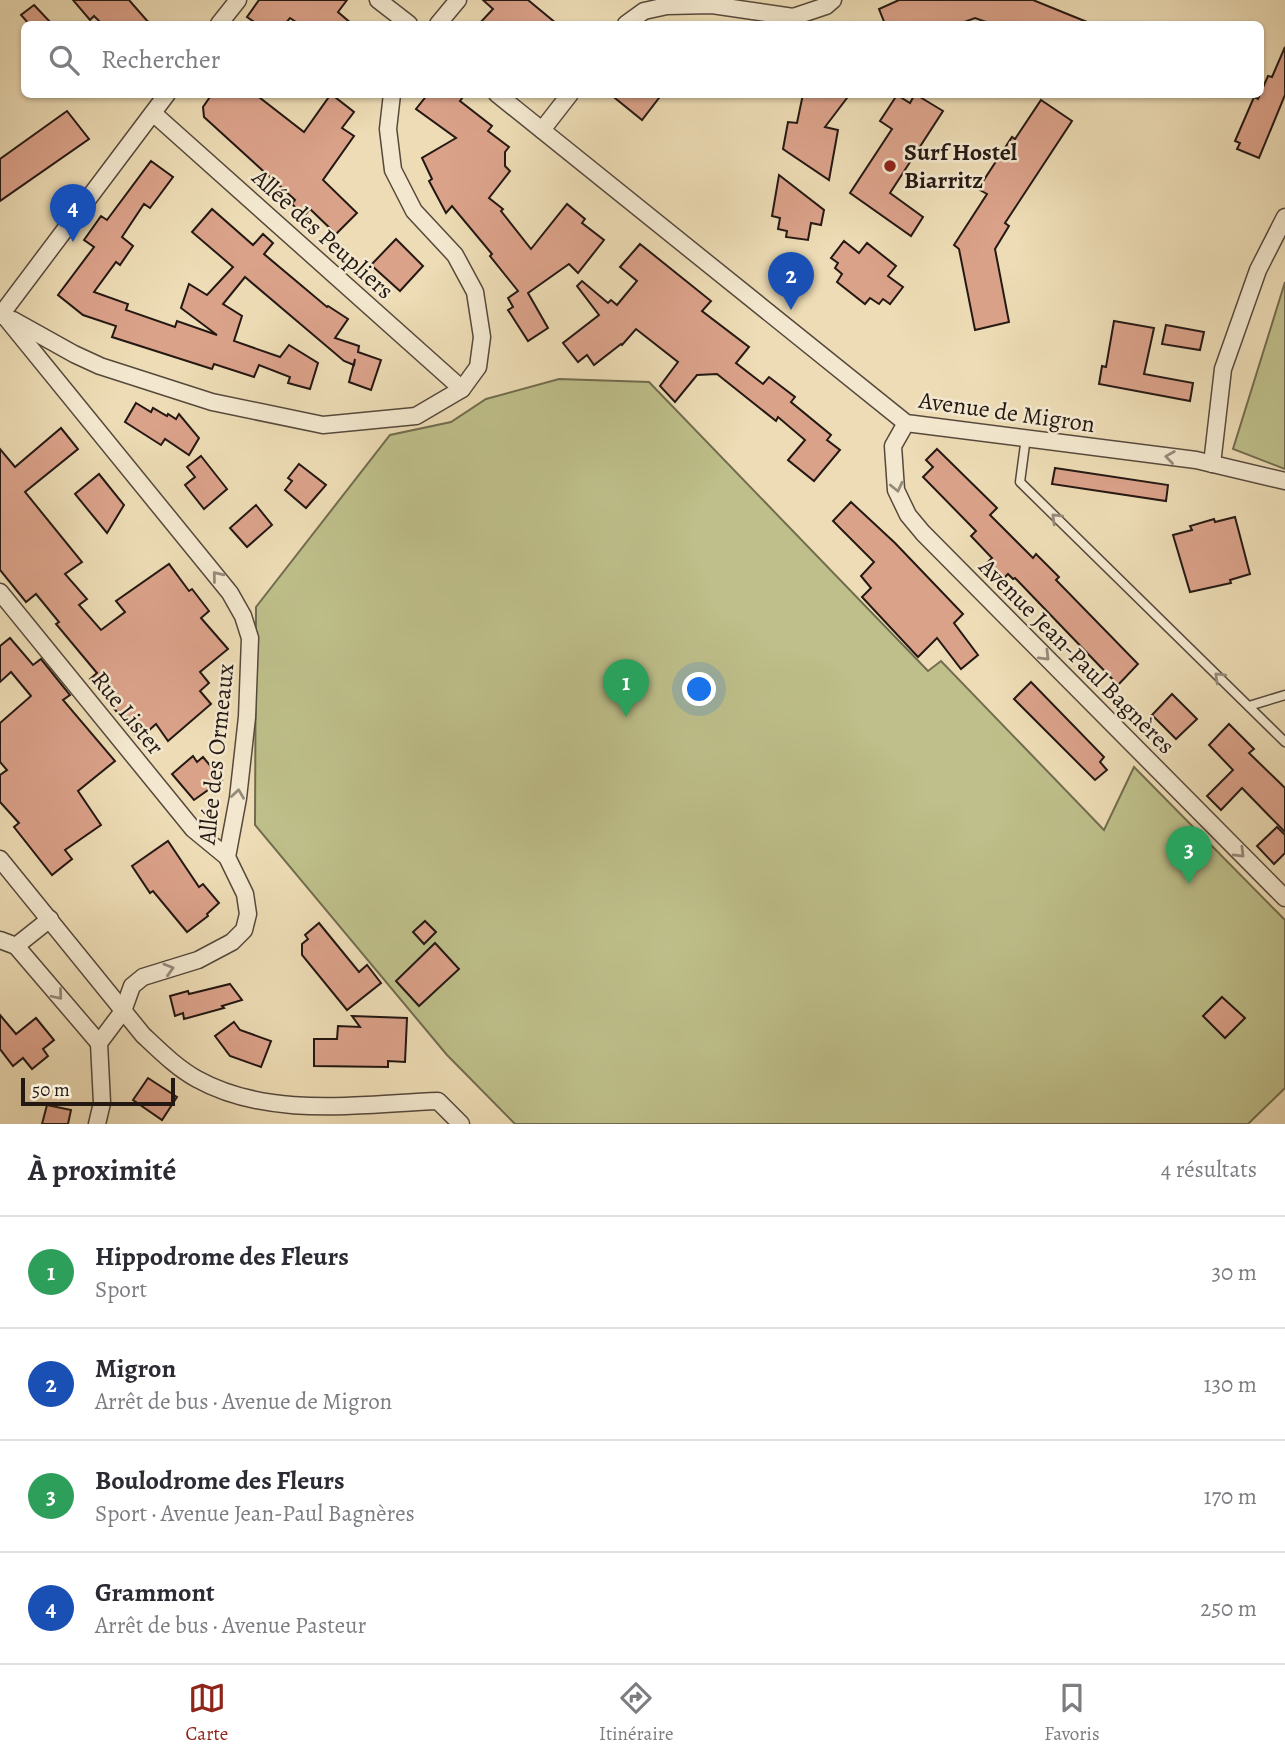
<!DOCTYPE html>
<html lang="fr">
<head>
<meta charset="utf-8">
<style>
  body { margin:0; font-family:Alegreya,serif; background:#f7f7f7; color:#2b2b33 }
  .scale { position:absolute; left:21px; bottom:18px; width:154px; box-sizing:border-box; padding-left:7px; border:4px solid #241813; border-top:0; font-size:19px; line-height:24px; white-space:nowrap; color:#241813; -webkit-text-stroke:5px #f3e8cf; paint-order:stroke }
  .you { position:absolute; left:700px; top:690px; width:24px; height:24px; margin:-18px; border:5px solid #fff; border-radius:50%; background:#1a73e8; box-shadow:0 0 0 10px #1a73e833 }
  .badge { display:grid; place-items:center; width:46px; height:46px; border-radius:50%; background:#8f2418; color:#fff; font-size:23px; font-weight:700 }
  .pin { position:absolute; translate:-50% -58px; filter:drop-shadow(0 2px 4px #0008) }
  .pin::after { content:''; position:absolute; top:37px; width:24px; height:21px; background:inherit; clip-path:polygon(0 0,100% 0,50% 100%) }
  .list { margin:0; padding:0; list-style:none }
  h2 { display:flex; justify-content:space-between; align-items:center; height:91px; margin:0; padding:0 28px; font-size:30px }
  h2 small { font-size:23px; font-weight:400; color:#7c7c81 }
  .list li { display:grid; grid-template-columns:46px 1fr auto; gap:21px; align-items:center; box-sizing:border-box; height:112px; padding:0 28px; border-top:2px solid #e1e1e2 }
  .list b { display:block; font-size:26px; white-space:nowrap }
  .list p { margin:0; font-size:23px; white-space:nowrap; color:#7c7c81 }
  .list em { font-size:23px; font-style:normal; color:#7c7c81 }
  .icon { flex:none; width:38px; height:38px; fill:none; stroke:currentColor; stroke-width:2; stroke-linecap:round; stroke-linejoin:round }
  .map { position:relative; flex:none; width:1285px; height:1124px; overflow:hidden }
  .search { position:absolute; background:#fff; box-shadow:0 2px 5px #0004; left:21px; right:21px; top:21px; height:77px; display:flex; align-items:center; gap:18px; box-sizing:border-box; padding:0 24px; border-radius:10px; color:#7c7c81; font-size:26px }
  .sheet { height:539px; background:#fff }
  nav { display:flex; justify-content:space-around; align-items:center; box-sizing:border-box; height:98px; border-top:2px solid #e1e1e2; background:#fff; font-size:19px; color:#7c7c81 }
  nav a { display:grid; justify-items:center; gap:4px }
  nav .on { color:#8f2418 }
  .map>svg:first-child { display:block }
  .green { fill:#bebf8a; stroke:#716c4e; stroke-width:2 }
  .building { fill:#dba28a; stroke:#241813; stroke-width:2 }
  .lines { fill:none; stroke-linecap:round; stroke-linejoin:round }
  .service-casing { stroke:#56493c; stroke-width:11 }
  .minor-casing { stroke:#56493c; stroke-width:19 }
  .service { stroke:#f3e8cf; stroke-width:8 }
  .minor { stroke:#f3e8cf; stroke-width:16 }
  .oneway { stroke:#968a7a }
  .poi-dot { fill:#8f2418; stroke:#f3e8cf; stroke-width:2.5 }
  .labels { text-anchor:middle; stroke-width:5; stroke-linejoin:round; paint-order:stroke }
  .poi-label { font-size:24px; font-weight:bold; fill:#241813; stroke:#f3e8cf; text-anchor:start }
  .street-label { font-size:24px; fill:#241813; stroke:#f3e8cf }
</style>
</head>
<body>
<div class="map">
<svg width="1285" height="1124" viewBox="0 0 1285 1124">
  <rect width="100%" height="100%" fill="#eddcb5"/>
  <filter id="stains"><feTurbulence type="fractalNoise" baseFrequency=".00286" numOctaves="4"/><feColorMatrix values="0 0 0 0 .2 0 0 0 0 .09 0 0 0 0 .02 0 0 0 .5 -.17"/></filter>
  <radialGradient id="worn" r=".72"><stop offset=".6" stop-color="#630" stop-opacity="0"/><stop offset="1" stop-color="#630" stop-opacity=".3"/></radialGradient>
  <g class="green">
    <polygon points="1285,282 1285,469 1233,449"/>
    <polygon points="559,379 649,382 928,671 941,661 1104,830 1134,767 1285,920 1285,1088 1248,1124 515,1124 447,1055 255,825 256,607 390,435 451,422 486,399"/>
  </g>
  <g class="building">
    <polygon points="73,0 129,0 150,24 102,24 94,16 90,20"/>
    <polygon points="259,0 347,0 338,12 352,24 299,24 290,18 285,24 257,24 247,17"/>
    <polygon points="483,0 528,0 557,24 479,24 493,9"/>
    <polygon points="899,0 1033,0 1092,24 992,24 975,18 959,24 885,24 879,9"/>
    <polygon points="34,5 52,24 29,24 21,15"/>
    <polygon points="1285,47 1285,95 1259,158 1237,149 1240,143 1235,141 1254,97 1258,99 1268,76 1272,77"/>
    <polygon points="212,94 255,94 304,132 331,94 354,112 342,128 354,136 323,180 357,213 336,234 310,209 304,216 292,204 295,200 204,117 203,107"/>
    <polygon points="428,94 465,94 460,101 492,126 488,131 509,147 505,152 505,166 510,171 489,198 503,209 501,211 531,249 567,204 585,219 582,223 604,240 578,273 569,264 528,293 548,328 528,341 508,310 513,307 508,298 518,291 490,256 492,254 452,206 446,213 429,181 432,179 422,158 456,138 416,109"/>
    <polygon points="610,94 662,94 642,120"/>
    <polygon points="803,94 850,94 825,127 838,130 829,180 783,149 788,122 797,123"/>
    <polygon points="915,94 943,111 890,193 923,217 911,236 850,193 892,129 880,121 897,95 910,103"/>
    <polygon points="1041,100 1072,121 1005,223 1009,226 995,249 1009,322 975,330 959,249 954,245 987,194 978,189 1012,137 1015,139"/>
    <polygon points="67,111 89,139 0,201 0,159"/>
    <polygon points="151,161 173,177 150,208 144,204 122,237 133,246 120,265 116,262 94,292 128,304 126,310 175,327 177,321 217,335 181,308 189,284 207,295 233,267 192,232 212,209 253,245 263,234 273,243 264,254 327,307 328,306 348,319 335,338 359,346 358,352 381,360 371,390 349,382 355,359 354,365 344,361 245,277 223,304 242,316 234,341 280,357 289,345 318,363 310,389 288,383 290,377 259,365 254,377 214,364 212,369 112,337 116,326 83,315 58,295 94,247 84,240 101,216 107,220"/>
    <polygon points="779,175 824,210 821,225 811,223 808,240 786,237 787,231 778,229 780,218 772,216"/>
    <polygon points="396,239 423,266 400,291 371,265"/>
    <polygon points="844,241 859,253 867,243 896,266 888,276 903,287 890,304 883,299 879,304 870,298 865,304 837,282 842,274 835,268 838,263 831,258"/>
    <polygon points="640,244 711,301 702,311 749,347 736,363 763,384 769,377 795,397 791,402 831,435 827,440 840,450 814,481 788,460 805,440 778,417 776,421 717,374 697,375 675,402 660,386 678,362 636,329 622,345 621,344 594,365 587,355 578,362 563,343 599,315 577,286 582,281 608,303 611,300 617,305 637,281 620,267"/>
    <polygon points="1114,321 1154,328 1144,374 1193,383 1190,401 1099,384 1102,366 1106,367"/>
    <polygon points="1166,325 1204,332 1200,350 1162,344"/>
    <polygon points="136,403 151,412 153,408 167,416 168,414 176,419 179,414 199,438 189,455 165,439 161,445 125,422"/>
    <polygon points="61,428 78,449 25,492 82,562 65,574 87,599 79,605 101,630 125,612 116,601 169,564 189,591 192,589 209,611 201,618 228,649 200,672 209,683 200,691 211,704 168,741 156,724 139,739 90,679 97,673 56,624 59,622 36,594 26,602 0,570 0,449 15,467"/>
    <polygon points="937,449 997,508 990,515 1033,558 1036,554 1059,577 1056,580 1138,664 1118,685 1015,578 1013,579 1008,574 1001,581 985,565 992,558 971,536 976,531 923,477 933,467 926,460"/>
    <polygon points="201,456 227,489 204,509 185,485 195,477 187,467"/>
    <polygon points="299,464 326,485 306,508 285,490 292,481 288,478"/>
    <polygon points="1055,468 1168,485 1166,501 1052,484"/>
    <polygon points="99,474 124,505 107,533 75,494"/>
    <polygon points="851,502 895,543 963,614 954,623 978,655 961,669 937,638 918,657 862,597 871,588 861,576 874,562 833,521"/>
    <polygon points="256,505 272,525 247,547 230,528"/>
    <polygon points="1235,517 1250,574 1230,580 1231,583 1190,592 1173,535 1192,530 1190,526 1214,519 1215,522"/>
    <polygon points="10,638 33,665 41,659 70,695 63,700 115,761 78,791 101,825 65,850 72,859 52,875 14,827 19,823 0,802 0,775 7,770 0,762 0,723 31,696 11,672 0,682 0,646"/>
    <polygon points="1031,682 1104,757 1100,762 1107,770 1095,780 1014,699"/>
    <polygon points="1172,694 1197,719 1176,739 1152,715"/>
    <polygon points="1229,724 1254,749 1249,753 1285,788 1285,832 1242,788 1221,810 1207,796 1233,770 1209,745"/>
    <polygon points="193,756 197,762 203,757 222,780 194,800 172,774"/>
    <polygon points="1277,827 1285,835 1285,853 1274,864 1257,846"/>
    <polygon points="168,841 199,887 203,884 219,903 207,914 208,916 187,932 153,891 150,893 132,866"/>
    <polygon points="425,921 436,932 424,944 413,932"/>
    <polygon points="319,923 359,972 367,965 381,983 347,1010 302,955 302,944 308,939 305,935"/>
    <polygon points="435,943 459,969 419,1006 396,981"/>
    <polygon points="230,984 242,1000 222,1006 224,1008 184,1019 183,1013 175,1016 170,996 188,991 189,994"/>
    <polygon points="1222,997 1245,1018 1225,1038 1203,1016"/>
    <polygon points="0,1015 16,1034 36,1018 54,1040 43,1049 48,1056 32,1069 23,1058 13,1066 0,1049"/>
    <polygon points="352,1016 407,1018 405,1062 388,1061 388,1067 314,1066 314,1039 337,1039 338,1026 360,1027"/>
    <polygon points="234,1022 240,1030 271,1041 261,1067 230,1056 215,1036"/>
    <polygon points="148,1078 177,1097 162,1120 133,1100"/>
    <polygon points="47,1105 71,1110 68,1124 42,1124"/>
  </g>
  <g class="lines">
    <g class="service-casing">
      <g id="service">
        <polyline points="1026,437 1020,482 1285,742"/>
        <polyline points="1249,706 1285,695"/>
      </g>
    </g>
    <g class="minor-casing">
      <g id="minor">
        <polyline points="378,0 409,24"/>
        <polyline points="219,24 238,0"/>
        <polyline points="438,24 458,0"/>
        <polyline points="626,24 644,11 667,6 712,5 793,17 826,6 833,0"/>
        <polyline points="497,94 906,423 1196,460 1285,481"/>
        <polyline points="153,113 462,389"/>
        <polyline points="542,130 570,94"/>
        <polyline points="2,313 230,593 243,616 250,638 247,717 238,798 227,857 245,894 248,914 244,930 232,942 198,960 143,977 132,986 123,1011 99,1043 102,1103 97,1124"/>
        <polyline points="0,316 167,94"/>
        <polyline points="13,320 74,354 100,366 212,402 323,425 416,416 462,389 478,367 482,337 475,292 455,255 414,211 393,170 388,129 392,94"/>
        <polyline points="906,423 893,446 896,490 908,515 923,533 1285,898"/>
        <polyline points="1212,464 1223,369 1258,270 1285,217"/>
        <polyline points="0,592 193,829 227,857"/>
        <path d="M0,859L143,1035C160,1051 177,1068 197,1079C269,1119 360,1104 438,1101L461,1124"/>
        <polyline points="0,940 16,946 99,1043"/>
        <polyline points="16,946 50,919"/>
      </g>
    </g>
    <use href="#service" class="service"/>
    <use href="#minor" class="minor"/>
  </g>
  <defs><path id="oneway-chevron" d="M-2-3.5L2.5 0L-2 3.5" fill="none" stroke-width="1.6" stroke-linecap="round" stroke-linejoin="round" transform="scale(1.75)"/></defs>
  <g class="oneway">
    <use href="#oneway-chevron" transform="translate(1170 457) rotate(-172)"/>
    <use href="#oneway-chevron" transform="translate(897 487) rotate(77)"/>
    <use href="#oneway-chevron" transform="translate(1056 518) rotate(-136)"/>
    <use href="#oneway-chevron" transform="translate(217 576) rotate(-129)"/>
    <use href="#oneway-chevron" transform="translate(1045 656) rotate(45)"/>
    <use href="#oneway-chevron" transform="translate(1219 677) rotate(-136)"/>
    <use href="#oneway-chevron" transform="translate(238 794) rotate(-82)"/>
    <use href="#oneway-chevron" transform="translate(1240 853) rotate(45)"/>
    <use href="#oneway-chevron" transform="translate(169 969) rotate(-17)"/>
    <use href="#oneway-chevron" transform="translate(58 995) rotate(50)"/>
  </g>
  <circle class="poi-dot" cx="890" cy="166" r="7"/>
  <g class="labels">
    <g class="poi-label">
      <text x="904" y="160">Surf Hostel<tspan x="904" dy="28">Biarritz</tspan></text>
    </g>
    <g class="street-label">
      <text transform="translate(323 234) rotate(42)" y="8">Allée des Peupliers</text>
      <text transform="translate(1007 412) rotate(8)" y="8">Avenue de Migron</text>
      <text transform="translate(1077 656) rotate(45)" y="8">Avenue Jean-Paul Bagnères</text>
      <text transform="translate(128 713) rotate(51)" y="8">Rue Lister</text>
      <text transform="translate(216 754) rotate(-84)" y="8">Allée des Ormeaux</text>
    </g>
  </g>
  <rect width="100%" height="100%" filter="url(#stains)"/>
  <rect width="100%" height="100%" fill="url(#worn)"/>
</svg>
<div class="scale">50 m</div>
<div class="you"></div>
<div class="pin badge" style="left:626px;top:717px;background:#2e9e5b">1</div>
<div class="pin badge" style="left:791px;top:310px;background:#1a4fb4">2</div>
<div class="pin badge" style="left:1189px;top:884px;background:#2e9e5b">3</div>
<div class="pin badge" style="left:73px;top:242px;background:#1a4fb4">4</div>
<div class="search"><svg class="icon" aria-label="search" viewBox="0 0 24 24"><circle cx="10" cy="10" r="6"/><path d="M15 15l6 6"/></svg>Rechercher</div>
</div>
<section class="sheet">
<h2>À proximité<small>4 résultats</small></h2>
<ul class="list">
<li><span class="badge" style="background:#2e9e5b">1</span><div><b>Hippodrome des Fleurs</b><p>Sport</p></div><em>30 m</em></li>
<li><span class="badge" style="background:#1a4fb4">2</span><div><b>Migron</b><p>Arrêt de bus · Avenue de Migron</p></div><em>130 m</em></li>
<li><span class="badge" style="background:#2e9e5b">3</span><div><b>Boulodrome des Fleurs</b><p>Sport · Avenue Jean-Paul Bagnères</p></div><em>170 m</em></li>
<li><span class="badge" style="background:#1a4fb4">4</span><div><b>Grammont</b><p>Arrêt de bus · Avenue Pasteur</p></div><em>250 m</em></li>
</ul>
</section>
<nav>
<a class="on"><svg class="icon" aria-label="map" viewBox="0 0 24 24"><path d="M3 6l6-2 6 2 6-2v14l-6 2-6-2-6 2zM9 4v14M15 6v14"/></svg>Carte</a>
<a><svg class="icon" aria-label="directions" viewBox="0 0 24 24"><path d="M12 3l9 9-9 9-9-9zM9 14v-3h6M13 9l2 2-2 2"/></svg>Itinéraire</a>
<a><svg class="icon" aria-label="saved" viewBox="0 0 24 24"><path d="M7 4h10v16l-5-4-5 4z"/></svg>Favoris</a>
</nav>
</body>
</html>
